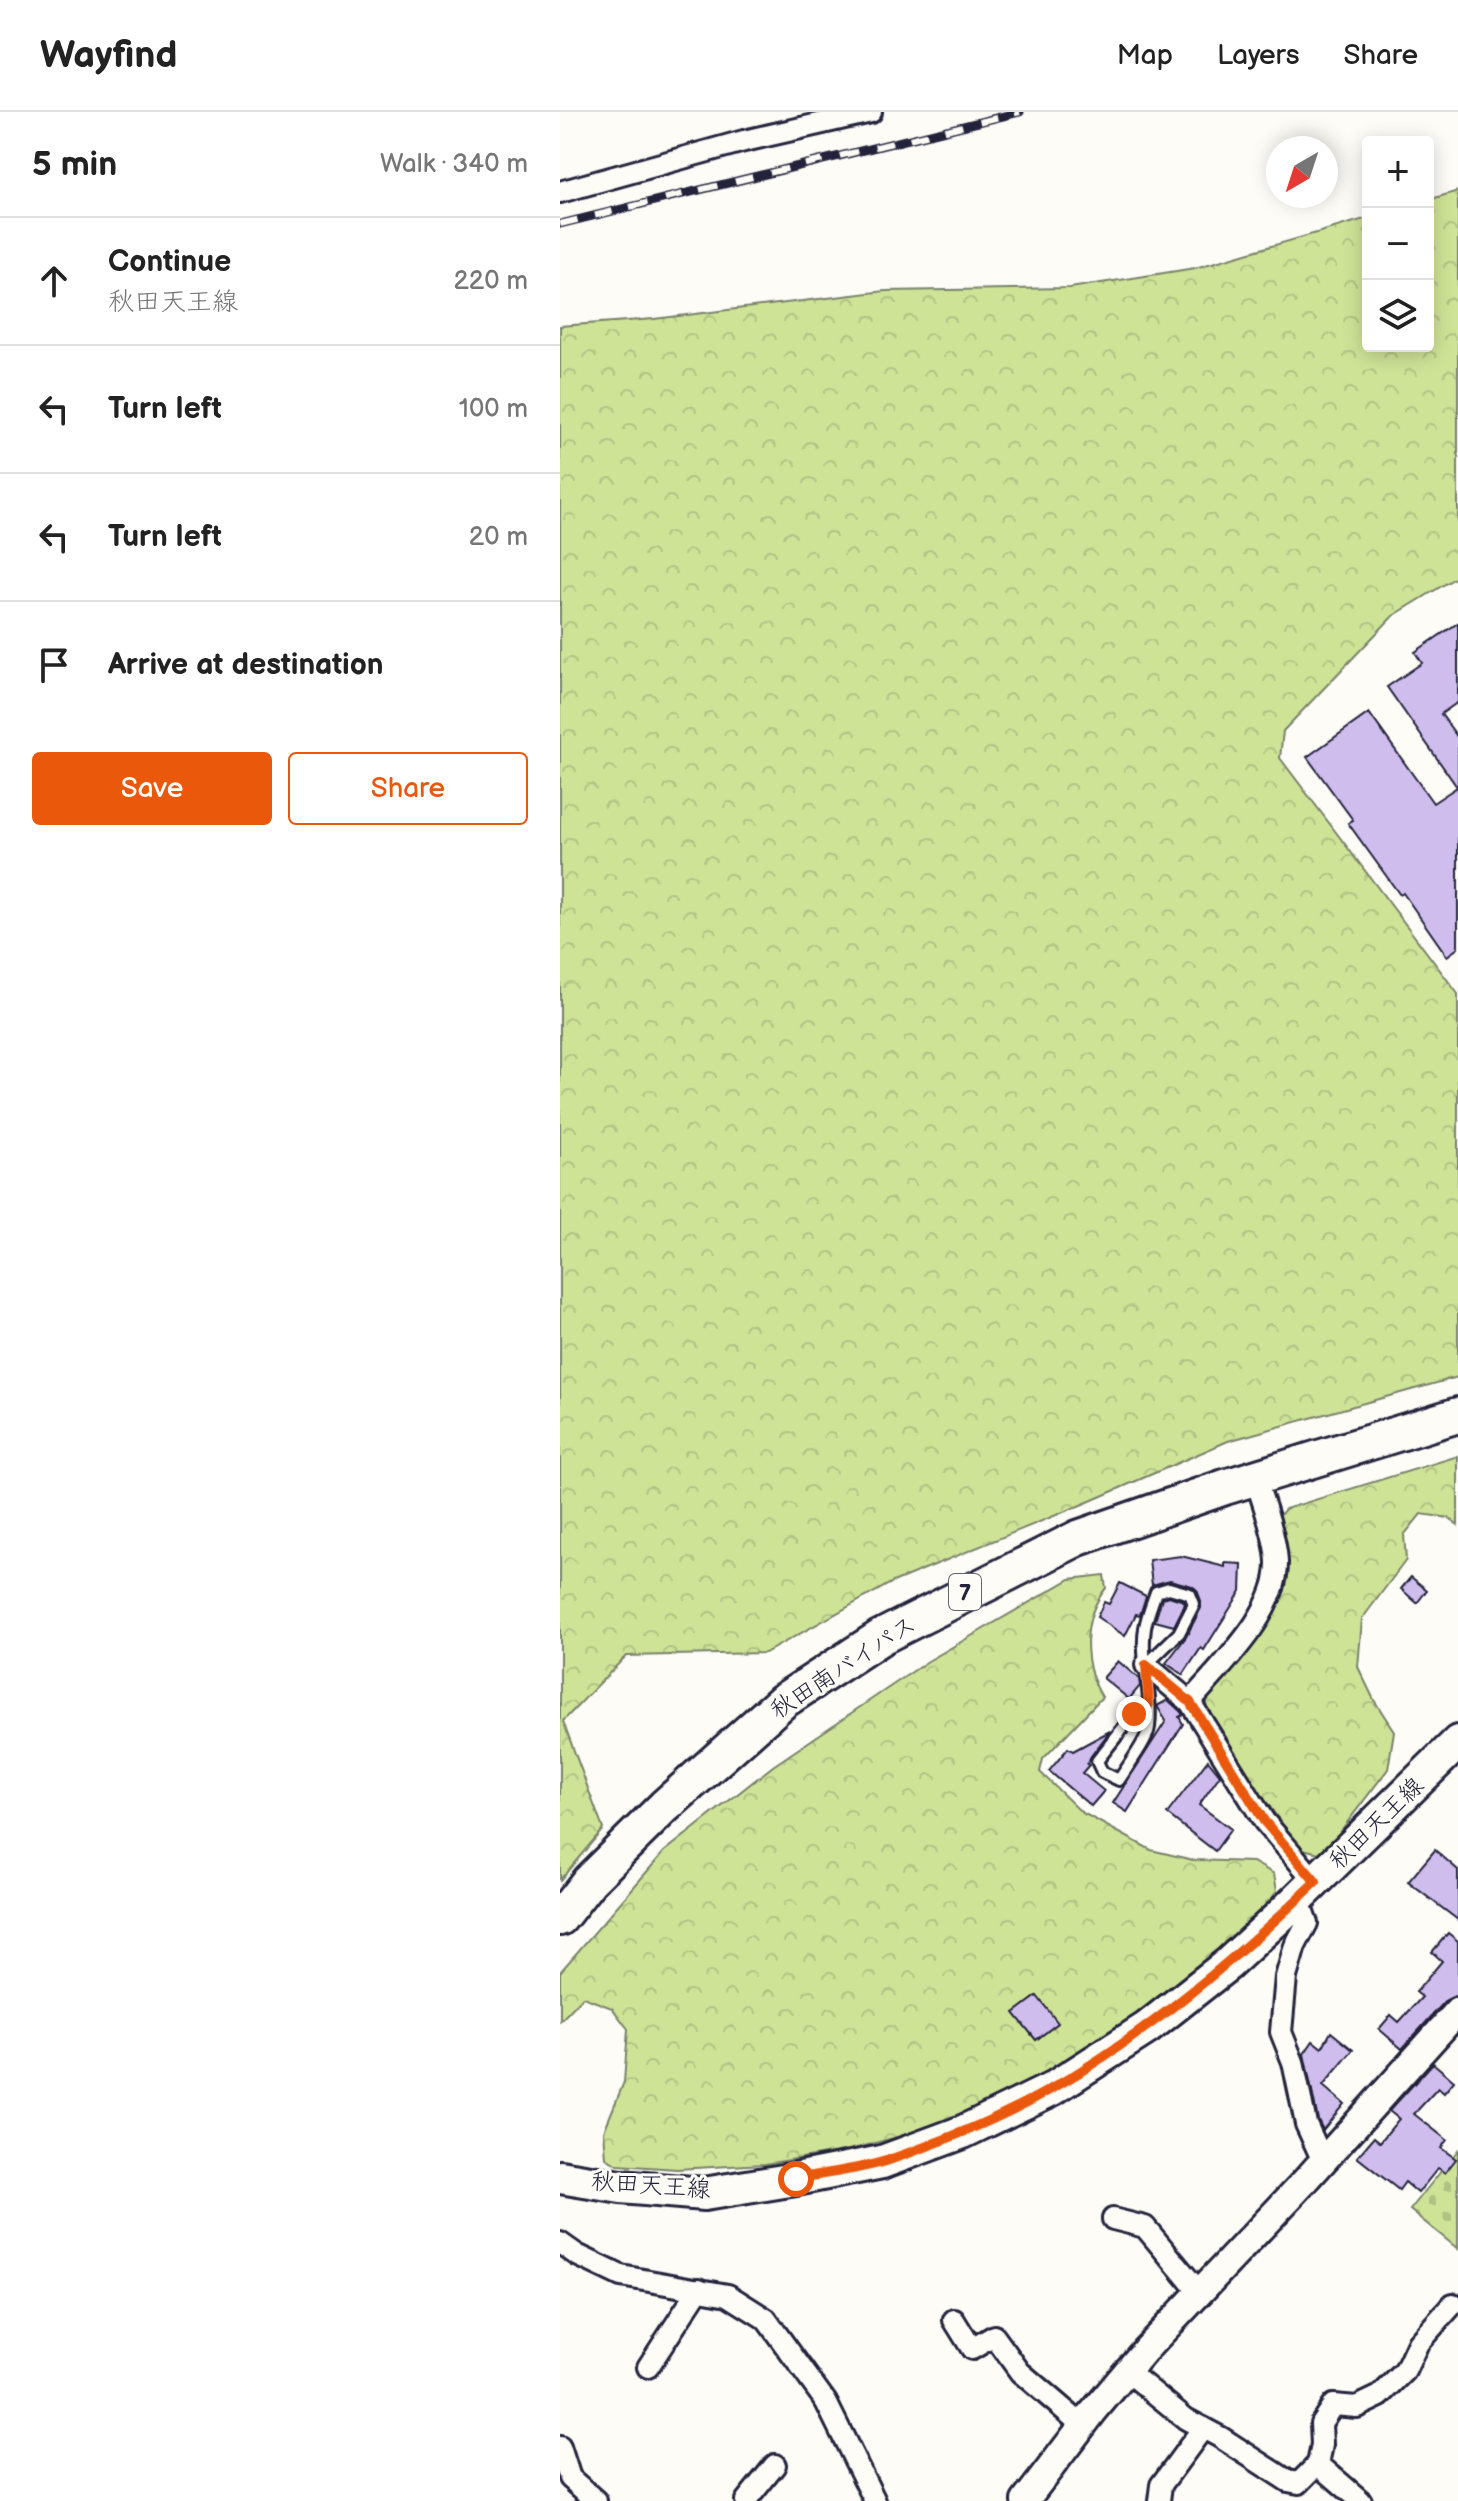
<!DOCTYPE html>
<html lang="en">
<head>
<meta charset="utf-8">
<style>
  body { margin:0; font-family:"Balsamiq Sans","Klee One",sans-serif; background:#f2f2f2; color:#222 }
  .controls { position:absolute; right:24px; top:24px; display:grid; overflow:hidden; border-radius:8px; box-shadow:0 4px 20px #0003 }
  .controls button { width:72px; height:72px; display:grid; place-items:center; padding:0; border:0; border-bottom:2px solid #e0e0e0; background:#fff; color:#222; font:40px sans-serif }
  .compass { position:absolute; left:706px; top:24px; width:72px; height:72px; border-radius:50%; background:#fff; box-shadow:0 4px 20px #0003; rotate:219deg }
  .stop { position:absolute; width:24px; height:24px; margin:-18px; border:6px solid #ea580c; border-radius:50%; background:#fff }
  .stop.end { background:#ea580c; border-color:#fff; box-shadow:0 2px 8px #0008 }
  .list { margin:0; padding:0; list-style:none }
  h2 { display:flex; justify-content:space-between; align-items:center; height:104px; margin:0; padding:0 32px; font-size:34px }
  h2 small { font-size:26px; font-weight:400; color:#767676 }
  .list li { display:grid; grid-template-columns:52px 1fr auto; gap:24px; align-items:center; box-sizing:border-box; height:128px; padding:0 32px; border-top:2px solid #e0e0e0 }
  .list b { display:block; font-size:30px; white-space:nowrap }
  .list p { margin:0; font-size:26px; white-space:nowrap; color:#767676 }
  .list em { font-size:26px; font-style:normal; color:#767676 }
  .actions { display:flex; gap:16px; padding:24px 32px }
  .actions a { flex:1; padding:18px 0; border:2px solid #ea580c; border-radius:8px; text-align:center; font-size:28px; color:#ea580c }
  .actions .main { background:#ea580c; color:#fff }
  .icon { flex:none; width:44px; height:44px; fill:none; stroke:currentColor; stroke-width:2; stroke-linecap:round; stroke-linejoin:round }
  .map { position:relative; flex:none; width:898px; height:2389px; overflow:hidden }
  header { display:flex; align-items:center; gap:48px; box-sizing:border-box; height:112px; padding:0 40px; background:#fff; border-bottom:2px solid #e0e0e0 }
  header strong { font-size:38px }
  nav { display:flex; gap:44px; margin-inline-start:auto; font-size:28px }
  main { display:flex }
  aside { flex:1; background:#fff }
  .map>svg:first-child { display:block }
  .forest { fill:url(#forest-crowns); stroke:#788269; stroke-width:2 }
  .cemetery { fill:url(#cemetery-stones); stroke:#788269; stroke-width:2 }
  .building { fill:#cfbdee; stroke:#22223b; stroke-width:2 }
  .lines { fill:none; stroke-linecap:round; stroke-linejoin:round }
  .service-casing { stroke:#22223b; stroke-width:16 }
  .minor-casing { stroke:#22223b; stroke-width:26 }
  .tertiary-casing { stroke:#22223b; stroke-width:32 }
  .primary-casing { stroke:#22223b; stroke-width:38 }
  .trunk-casing { stroke:#22223b; stroke-width:40 }
  .service { stroke:#fdfcf7; stroke-width:10 }
  .minor { stroke:#fdfcf7; stroke-width:20 }
  .tertiary { stroke:#fdfcf7; stroke-width:26 }
  .primary { stroke:#fdfcf7; stroke-width:32 }
  .trunk { stroke:#fdfcf7; stroke-width:34 }
  .rail-casing { stroke:#22223b; stroke-width:9 }
  .rail { stroke:#fdfcf7; stroke-width:6; stroke-dasharray:18; stroke-linecap:butt }
  .route { stroke:#ea580c; stroke-width:10 }
  .labels { text-anchor:middle; stroke-width:6; stroke-linejoin:round; paint-order:stroke }
  .shield { fill:#fdfcf7; stroke:#646373; stroke-width:2 }
  .shield-label { font-size:22px; font-weight:bold; fill:#22223b }
  .street-label { font-size:24px; fill:#22223b; stroke:#fdfcf7 }
</style>
</head>
<body>
<header>
<strong>Wayfind</strong>
<nav><a>Map</a><a>Layers</a><a>Share</a></nav>
</header>
<main>
<aside>
<h2>5 min<small>Walk · 340 m</small></h2>
<ul class="list">
<li><svg class="icon" aria-label="ahead" viewBox="0 0 24 24"><path d="M12 20V5M6 11l6-6 6 6"/></svg><div><b>Continue</b><p>秋田天王線</p></div><em>220 m</em></li>
<li><svg class="icon" aria-label="left" viewBox="0 0 24 24"><path d="M17 20v-9H6M10 6l-5 5 5 5"/></svg><div><b>Turn left</b></div><em>100 m</em></li>
<li><svg class="icon" aria-label="left" viewBox="0 0 24 24"><path d="M17 20v-9H6M10 6l-5 5 5 5"/></svg><div><b>Turn left</b></div><em>20 m</em></li>
<li><svg class="icon" aria-label="arrive" viewBox="0 0 24 24"><path d="M6 21V4h12l-3 4 3 4H6"/></svg><div><b>Arrive at destination</b></div></li>
</ul>
<div class="actions"><a class="main">Save</a><a>Share</a></div>
</aside>
<div class="map">
<svg width="898" height="2389" viewBox="0 0 898 2389">
  <defs>
    <pattern id="forest-crowns" width="20" height="18" patternUnits="userSpaceOnUse" patternTransform="scale(2)"><rect width="20" height="18" fill="#cfe397"/><path d="M2 6a3 3 0 1 1 6 0M12 15a3 3 0 1 1 6 0" fill="none" stroke="#b1c283"/></pattern>
    <pattern id="cemetery-stones" width="16" height="16" patternUnits="userSpaceOnUse" patternTransform="scale(2)"><rect width="16" height="16" fill="#cfe397"/><path d="M2 7V4a2 2 0 0 1 4 0v3zM10 15v-3a2 2 0 0 1 4 0v3z" fill="#b1c283"/></pattern>
  </defs>
  <rect width="100%" height="100%" fill="#fdfcf7"/>
  <filter id="ink" filterUnits="userSpaceOnUse"><feTurbulence type="fractalNoise" baseFrequency=".0125" numOctaves="2"/><feDisplacementMap in="SourceGraphic" scale="16" xChannelSelector="R" yChannelSelector="G"/><feConvolveMatrix kernelMatrix="1 2 1 2 8 2 1 2 1" color-interpolation-filters="sRGB"/></filter>
  <g filter="url(#ink)">
    <g class="forest">
      <polygon points="898,79 898,464 833,504 723,619 720,646 898,882 898,1265 668,1329 528,1390 333,1470 205,1541 66,1544 3,1609 43,1717 0,1768 0,214 94,207 325,179 510,176 635,156 808,106 808,234 868,234 868,88"/>
      <polygon points="898,1344 898,1413 889,1406 861,1402 844,1423 846,1448 802,1507 798,1555 814,1588 834,1619 828,1657 763,1742 739,1736 645,1603 645,1583 708,1505 725,1479 728,1446 720,1403 725,1397"/>
      <path d="M544,1463L546,1476C521,1507 522,1552 542,1585L483,1647L480,1660L521,1700L591,1738L633,1748L693,1750L714,1762L717,1779L696,1807L578,1909L475,1969L362,2018L290,2038L205,2052L117,2057L58,2053L46,2046L44,2019L64,1970L68,1917L52,1896L23,1885L0,1909V1860L104,1740L213,1654L368,1549L510,1467Z"/>
    </g>
    <polygon class="cemetery" points="898,2038 898,2137 850,2098"/>
    <g class="building">
      <polygon points="898,511 898,590 881,602 898,626 898,836 887,844 843,781 840,783 788,711 793,708 747,645 809,601 873,691 897,675 827,575 862,551 855,540"/>
      <polygon points="621,1444 665,1455 665,1451 682,1452 681,1479 644,1538 641,1536 623,1563 606,1551 626,1525 641,1496 641,1489 637,1478 632,1474 610,1468 592,1473 589,1448"/>
      <polygon points="851,1465 867,1478 857,1491 841,1477"/>
      <polygon points="560,1471 586,1484 580,1503 576,1502 565,1524 537,1505 544,1490 549,1492"/>
      <polygon points="609,1484 624,1489 625,1492 614,1514 595,1509 602,1486"/>
      <polygon points="558,1549 579,1567 580,1574 569,1587 543,1566"/>
      <polygon points="608,1588 620,1599 623,1603 619,1605 623,1612 567,1700 553,1691 606,1609 597,1594"/>
      <polygon points="550,1619 531,1644 527,1652 529,1653 522,1661 544,1679 531,1694 489,1659 508,1636 513,1639"/>
      <polygon points="648,1648 660,1663 639,1693 671,1717 655,1739 607,1702"/>
      <polygon points="875,1738 898,1758 898,1808 848,1770"/>
      <polygon points="888,1821 898,1829 898,1883 886,1888 842,1937 819,1917 831,1903 839,1910 862,1885 856,1880 882,1849 872,1840"/>
      <polygon points="477,1884 498,1911 476,1928 454,1901"/>
      <polygon points="771,1920 793,1938 763,1974 784,1992 763,2018 758,2008 744,1942 753,1929 762,1936"/>
      <polygon points="873,1951 894,1969 884,1981 878,1976 854,2002 887,2028 881,2036 896,2047 885,2061 878,2056 858,2081 845,2070 839,2078 797,2045 814,2025 820,2030 839,2007 829,1999"/>
    </g>
    <g class="lines">
      <g class="service-casing">
        <path id="service" d="M586,1553L619,1521L634,1492L630,1482L609,1476L596,1480C592,1492 587,1503 585,1516C580,1548 593,1582 589,1615C588,1628 567,1655 559,1668L542,1660L537,1649L574,1602L589,1593"/>
      </g>
      <g class="minor-casing">
        <g id="minor">
          <polyline points="0,80 184,29 311,0"/>
          <polyline points="586,1553 630,1590 704,1709 756,1770"/>
          <path d="M630,1590C661,1553 718,1501 717,1450C716,1426 703,1389 695,1366"/>
          <polyline points="738,1786 747,1811 735,1834 726,1865 721,1920 733,1950 746,2012 763,2049"/>
          <polyline points="553,2107 585,2115 639,2180"/>
          <polyline points="0,2131 17,2143 61,2164 168,2183 206,2207 266,2290 315,2389"/>
          <polyline points="394,2208 412,2237 434,2224 460,2260 522,2313"/>
          <polyline points="88,2255 139,2177"/>
          <polyline points="567,2259 626,2307 660,2325 728,2369 739,2371 758,2352 762,2333 761,2311 773,2293 797,2295 820,2284 845,2259 858,2231 893,2192"/>
          <polyline points="0,2335 10,2366 36,2389"/>
          <polyline points="758,2352 801,2389"/>
          <polyline points="186,2389 215,2353"/>
          <polyline points="599,2389 601,2373 643,2316"/>
        </g>
      </g>
      <g class="tertiary-casing">
        <polyline id="tertiary" points="465,2389 533,2300 585,2238 746,2068 898,1899"/>
      </g>
      <g class="primary-casing">
        <polyline id="primary" points="0,2065 61,2075 144,2082 236,2067 322,2050 403,2020 492,1977 587,1916 668,1852 720,1804 898,1630"/>
      </g>
      <g class="trunk-casing">
        <polyline id="trunk" points="0,1806 29,1769 105,1694 223,1589 321,1525 518,1426 665,1375 898,1303"/>
      </g>
      <use href="#service" class="service"/>
      <use href="#minor" class="minor"/>
      <use href="#tertiary" class="tertiary"/>
      <use href="#primary" class="primary"/>
      <use href="#trunk" class="trunk"/>
      <g class="rail-casing">
        <polyline id="rail" points="0,112 460,0"/>
      </g>
      <use href="#rail" class="rail"/>
    </g>
  </g>
  <g class="lines" filter="url(#ink)">
    <path class="route" d="M236,2067C265,2061 297,2058 326,2049C382,2030 441,2006 493,1976C590,1920 675,1847 756,1770L704,1709L630,1590L586,1553L589,1593L574,1602"/>
  </g>
  <g class="labels">
    <rect class="shield" x="389" y="1462" width="32" height="36" rx="6"/>
    <g class="shield-label">
      <text x="405" y="1488">7</text>
    </g>
    <g class="street-label">
      <text transform="translate(283 1555) rotate(-33)" y="8">秋田南バイパス</text>
      <text transform="translate(816 1711) rotate(-44)" y="8">秋田天王線</text>
      <text transform="translate(91 2073) rotate(4)" y="8">秋田天王線</text>
    </g>
  </g>
</svg>
<div class="controls">
<button>+</button>
<button>−</button>
<button><svg class="icon" aria-label="layers" viewBox="0 0 24 24"><path d="M12 4l9 5-9 5-9-5zM3 14l9 5 9-5"/></svg></button>
</div>
<svg class="compass" viewBox="-18 -18 36 36"><path d="M0-13l5 13h-10z" fill="#e53935"/><path d="M0 13l5-13h-10z" fill="#767676"/></svg>
<div class="stop" style="left:236px;top:2067px"></div>
<div class="stop end" style="left:574px;top:1602px"></div>
</div>
</main>
</body>
</html>
